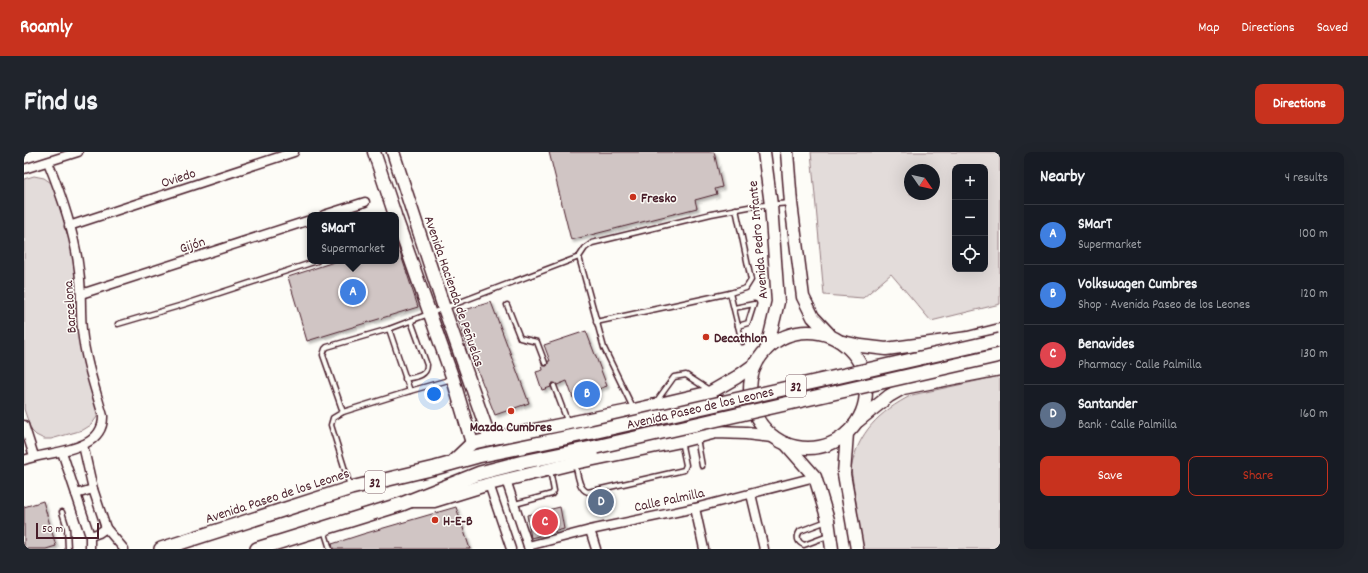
<!DOCTYPE html>
<html lang="en">
<head>
<meta charset="utf-8">
<style>
  body { margin:0; font-family:Dekko,sans-serif; background:#20242c; color:#f1f3f6 }
  .controls { position:absolute; right:12px; top:12px; display:grid; overflow:hidden; border-radius:8px; box-shadow:0 4px 16px #0002 }
  .controls button { width:36px; height:36px; display:grid; place-items:center; padding:0; border:0; border-bottom:1px solid #363941; background:#171b24; color:#f1f3f6; font:20px sans-serif }
  .compass { position:absolute; left:880px; top:12px; width:36px; height:36px; border-radius:50%; background:#171b24; box-shadow:0 4px 16px #0002; rotate:124deg }
  .scale { position:absolute; left:12px; bottom:10px; width:63px; box-sizing:border-box; padding-left:4px; border:2px solid #4a1f2b; border-top:0; font-size:11px; line-height:14px; white-space:nowrap; color:#4a1f2b; -webkit-text-stroke:3px #fdfcf7; paint-order:stroke }
  .you { position:absolute; left:410px; top:242px; width:14px; height:14px; margin:-10px; border:3px solid #fff; border-radius:50%; background:#1a73e8; box-shadow:0 0 0 6px #1a73e833 }
  .badge { display:grid; place-items:center; width:26px; height:26px; border-radius:50%; background:#c8321e; color:#fff; font-size:13px; font-weight:700 }
  .pin { position:absolute; translate:-50% -50%; border:2px solid #fff; box-shadow:0 1px 4px #0006 }
  .popup { position:absolute; left:283px; top:60px; width:92px; height:52px; box-sizing:border-box; display:grid; place-content:center; border-radius:8px; background:#171b24; filter:drop-shadow(0 1px 3px #0005); font-size:13px; white-space:nowrap; color:#9ea1a6 }
  .popup b { font-size:15px; color:#f1f3f6 }
  .popup::after { content:''; position:absolute; left:50%; top:100%; margin-left:-8px; border:8px solid transparent; border-top-color:#171b24 }
  .list { margin:0; padding:0; list-style:none }
  h2 { display:flex; justify-content:space-between; align-items:center; height:52px; margin:0; padding:0 16px; font-size:17px }
  h2 small { font-size:13px; font-weight:400; color:#9ea1a6 }
  .list li { display:grid; grid-template-columns:26px 1fr auto; gap:12px; align-items:center; box-sizing:border-box; height:60px; padding:0 16px; border-top:1px solid #363941 }
  .list b { display:block; font-size:15px; white-space:nowrap }
  .list p { margin:0; font-size:13px; white-space:nowrap; color:#9ea1a6 }
  .list em { font-size:13px; font-style:normal; color:#9ea1a6 }
  .actions { display:flex; gap:8px; padding:12px 16px }
  .actions a { flex:1; padding:9px 0; border:1px solid #c8321e; border-radius:8px; text-align:center; font-size:14px; color:#c8321e }
  .actions .main { background:#c8321e; color:#fff }
  .icon { flex:none; width:22px; height:22px; fill:none; stroke:currentColor; stroke-width:2; stroke-linecap:round; stroke-linejoin:round }
  .map { position:relative; flex:none; width:976px; height:397px; overflow:hidden; border-radius:8px }
  header { display:flex; align-items:center; gap:24px; box-sizing:border-box; height:56px; padding:0 20px; background:#c8321e; color:#fff }
  header strong { font-size:19px }
  nav { display:flex; gap:22px; margin-inline-start:auto; font-size:14px }
  .intro { display:flex; align-items:center; justify-content:space-between; box-sizing:border-box; height:96px; padding:0 24px }
  h1 { margin:0; font-size:28px }
  .button { padding:10px 18px; border-radius:8px; background:#c8321e; color:#fff; font-size:14px; font-weight:700 }
  main { display:flex; gap:24px; padding:0 24px }
  aside { flex:1; background:#171b24; border-radius:8px; box-shadow:0 4px 16px #0002 }
  .map>svg:first-child { display:block }
  .green { fill:#e3dcda; stroke:#967e82; fill-rule:evenodd }
  .building { fill:#d0c5c4; stroke:#4a1f2b; filter:url(#shadow) }
  .lines { fill:none; stroke-linecap:round; stroke-linejoin:round }
  .lane-casing { stroke:#4a1f2b; stroke-width:7 }
  .street-casing { stroke:#4a1f2b; stroke-width:11 }
  .secondary-casing { stroke:#4a1f2b; stroke-width:15 }
  .primary-casing { stroke:#4a1f2b; stroke-width:16 }
  .lane { stroke:#fdfcf7; stroke-width:4 }
  .street { stroke:#fdfcf7; stroke-width:8 }
  .secondary { stroke:#fdfcf7; stroke-width:12 }
  .primary { stroke:#fdfcf7; stroke-width:13 }
  .primary-bridge-casing { stroke:#4a1f2b; stroke-width:16; stroke-linecap:butt }
  .primary-bridge { stroke:#fdfcf7; stroke-width:13 }
  .poi-dot { fill:#c8321e; stroke:#fdfcf7; stroke-width:1.5 }
  .labels { text-anchor:middle; stroke-width:3; stroke-linejoin:round; paint-order:stroke }
  .shield { fill:#fdfcf7; stroke:#806168; stroke-width:1 }
  .shield-label { font-size:13px; font-weight:bold; fill:#4a1f2b }
  .street-label { font-size:14px; fill:#4a1f2b; stroke:#fdfcf7 }
  .poi-label { font-size:14px; font-weight:bold; fill:#4a1f2b; stroke:#fdfcf7; text-anchor:start }
</style>
</head>
<body>
<header>
<strong>Roamly</strong>
<nav><a>Map</a><a>Directions</a><a>Saved</a></nav>
</header>
<div class="intro"><h1>Find us</h1><a class="button">Directions</a></div>
<main>
<div class="map">
<svg width="976" height="397" viewBox="0 0 976 397">
  <defs>
    <filter id="shadow"><feDropShadow dx="2.5" dy="2.5" stdDeviation="1" flood-color="#0004"/></filter>
  </defs>
  <rect width="100%" height="100%" fill="#fdfcf7"/>
  <filter id="ink" filterUnits="userSpaceOnUse"><feTurbulence type="fractalNoise" baseFrequency=".025" numOctaves="2"/><feDisplacementMap in="SourceGraphic" scale="8" xChannelSelector="R" yChannelSelector="G"/><feConvolveMatrix kernelMatrix="1 2 1 2 8 2 1 2 1" color-interpolation-filters="sRGB"/></filter>
  <g filter="url(#ink)">
    <g class="green">
      <path d="M787,0H976V152L907,169L867,122L839,146L800,143ZM931,15H961V117H931ZM886,18H910V42H886Z"/>
      <polygon points="10,24 20,26 30,33 50,98 52,115 51,123 52,172 62,222 74,256 73,265 67,273 59,278 27,287 20,287 12,283 7,278 0,257 0,27"/>
      <path d="M976,224V397H839L827,317C834,280 855,260 888,243Z"/>
    </g>
    <g class="building">
      <polygon points="525,0 690,0 698,35 691,37 693,42 671,48 673,56 547,88"/>
      <polygon points="372,88 394,155 283,189 264,125 313,109 372,109"/>
      <polygon points="467,150 505,251 471,263 431,161"/>
      <polygon points="562,179 583,234 549,246 543,229 533,233 529,231 527,232 527,235 518,238 512,220 519,218 518,213 523,214 524,209 526,209 520,193"/>
      <polygon points="19,349 32,394 22,397 0,397 0,355"/>
      <polygon points="432,355 446,397 309,397 308,392 339,382"/>
      <polygon points="536,355 540,377 507,386 503,363"/>
    </g>
    <g class="lines">
      <g class="lane-casing">
        <g id="lane">
          <polyline points="555,105 580,196 609,256"/>
          <polyline points="706,141 718,190"/>
          <polyline points="483,153 496,186 513,190 521,211"/>
          <polyline points="710,156 730,152 724,171 714,174"/>
          <polyline points="572,170 706,141 722,136 727,128 712,57"/>
          <polyline points="94,172 162,152 293,109"/>
          <polyline points="365,177 386,239"/>
          <path d="M381,227C390,225 403,225 403,213L387,169"/>
          <polyline points="428,227 386,239 319,260 299,203 301,197 303,195 365,177 555,105 561,96 568,91 687,62 730,54 766,51"/>
          <polyline points="530,234 544,271"/>
          <polyline points="632,250 650,225 662,223 685,238"/>
          <polyline points="319,260 309,266 307,273 326,334"/>
          <polyline points="673,286 678,314"/>
          <path d="M551,312C554,321 554,337 564,340L660,318L662,313L657,289"/>
          <polyline points="491,352 528,342 530,339 526,318"/>
          <polyline points="38,360 43,376 44,397"/>
          <path d="M803,369L776,379C772,385 773,390 780,393L804,384"/>
          <polyline points="300,378 306,397"/>
        </g>
      </g>
      <g class="street-casing">
        <g id="street">
          <polyline points="0,17 54,0"/>
          <polyline points="300,63 341,50"/>
          <polyline points="45,74 270,0"/>
          <polyline points="57,142 286,68"/>
          <polyline points="0,273 10,304"/>
          <polyline points="59,293 69,337 82,376 100,397"/>
          <polyline points="38,300 66,384 66,397"/>
          <path d="M0,308C24,299 80,301 79,264C71,236 61,207 58,178C56,158 58,138 55,118C51,83 37,42 24,10"/>
          <polyline points="482,328 505,397"/>
          <polyline points="465,332 487,397"/>
          <polyline points="52,342 69,337"/>
          <polyline points="727,342 740,397"/>
          <polyline points="671,356 680,397"/>
          <polyline points="566,378 572,397"/>
          <polyline points="66,384 75,381 82,376"/>
          <polyline points="504,394 566,378 671,356 791,325"/>
        </g>
      </g>
      <g class="secondary-casing">
        <g id="secondary">
          <polyline points="350,0 371,63"/>
          <polyline points="369,0 420,156 466,287"/>
          <polyline points="740,0 747,53 754,150 743,196"/>
          <polyline points="763,0 767,51 779,145 789,165 805,182"/>
          <polyline points="372,66 429,227 448,291"/>
          <circle cx="784" cy="238" r="58"/>
          <polyline points="819,190 837,194 862,197 944,186 976,178"/>
          <polyline points="834,269 865,244 879,236 976,217"/>
          <polyline points="823,281 820,322 833,397"/>
          <polyline points="762,292 791,325 804,368 808,397"/>
          <polyline points="426,312 448,291 466,287 610,258 687,240 713,225 731,212"/>
          <polyline points="388,349 410,349 465,332 551,311 657,289 692,280 722,281 748,284"/>
        </g>
      </g>
      <g class="primary-casing">
        <g id="primary">
          <polyline points="137,397 327,336 411,316 454,304 569,280"/>
          <polyline points="233,397 378,352 456,321 499,310 572,295"/>
        </g>
      </g>
      <use href="#lane" class="lane"/>
      <use href="#street" class="street"/>
      <use href="#secondary" class="secondary"/>
      <use href="#primary" class="primary"/>
      <g class="primary-bridge-casing">
        <g id="primary-bridge">
          <polyline points="569,280 976,188"/>
          <polyline points="572,295 976,203"/>
        </g>
      </g>
      <use href="#primary-bridge" class="primary-bridge"/>
    </g>
  </g>
  <g class="poi-dot">
    <circle cx="609" cy="45" r="4"/>
    <circle cx="682" cy="185" r="4"/>
    <circle cx="487" cy="259" r="4"/>
    <circle cx="411" cy="368" r="4"/>
  </g>
  <g class="labels">
    <g class="shield">
      <rect x="762" y="223" width="20" height="22" rx="3"/>
      <rect x="341" y="319" width="20" height="22" rx="3"/>
    </g>
    <g class="shield-label">
      <text x="772" y="239">32</text>
      <text x="351" y="335">32</text>
    </g>
    <g class="street-label">
      <text transform="translate(154 25) rotate(-18)" y="5">Oviedo</text>
      <text transform="translate(733 88) rotate(-95)" y="5">Avenida Pedro Infante</text>
      <text transform="translate(168 92) rotate(-18)" y="5">Gijón</text>
      <text transform="translate(431 139) rotate(71)" y="5">Avenida Hacienda de Peñuelas</text>
      <text transform="translate(45 155) rotate(-94)" y="5">Barcelona</text>
      <text transform="translate(676 255) rotate(-13)" y="5">Avenida Paseo de los Leones</text>
      <text transform="translate(253 343) rotate(-18)" y="5">Avenida Paseo de los Leones</text>
      <text transform="translate(645 347) rotate(-12)" y="5">Calle Palmilla</text>
    </g>
    <g class="poi-label">
      <text x="617" y="50">Fresko</text>
      <text x="690" y="190">Decathlon</text>
      <text x="487" y="279" text-anchor="middle">Mazda Cumbres</text>
      <text x="419" y="373">H-E-B</text>
    </g>
  </g>
</svg>
<div class="controls">
<button>+</button>
<button>−</button>
<button><svg class="icon" aria-label="locate" viewBox="0 0 24 24"><circle cx="12" cy="12" r="6"/><path d="M12 2v4M12 18v4M2 12h4M18 12h4"/></svg></button>
</div>
<svg class="compass" viewBox="-18 -18 36 36"><path d="M0-13l5 13h-10z" fill="#e53935"/><path d="M0 13l5-13h-10z" fill="#9ea1a6"/></svg>
<div class="scale">50 m</div>
<div class="you"></div>
<div class="pin badge" style="left:329px;top:140px;background:#3f7fe0">A</div>
<div class="popup"><b>SMarT</b>Supermarket</div>
<div class="pin badge" style="left:563px;top:242px;background:#3f7fe0">B</div>
<div class="pin badge" style="left:521px;top:370px;background:#e0444e">C</div>
<div class="pin badge" style="left:577px;top:350px;background:#5c6f8a">D</div>
</div>
<aside>
<h2>Nearby<small>4 results</small></h2>
<ul class="list">
<li><span class="badge" style="background:#3f7fe0">A</span><div><b>SMarT</b><p>Supermarket</p></div><em>100 m</em></li>
<li><span class="badge" style="background:#3f7fe0">B</span><div><b>Volkswagen Cumbres</b><p>Shop · Avenida Paseo de los Leones</p></div><em>120 m</em></li>
<li><span class="badge" style="background:#e0444e">C</span><div><b>Benavides</b><p>Pharmacy · Calle Palmilla</p></div><em>130 m</em></li>
<li><span class="badge" style="background:#5c6f8a">D</span><div><b>Santander</b><p>Bank · Calle Palmilla</p></div><em>160 m</em></li>
</ul>
<div class="actions"><a class="main">Save</a><a>Share</a></div>
</aside>
</main>
</body>
</html>
